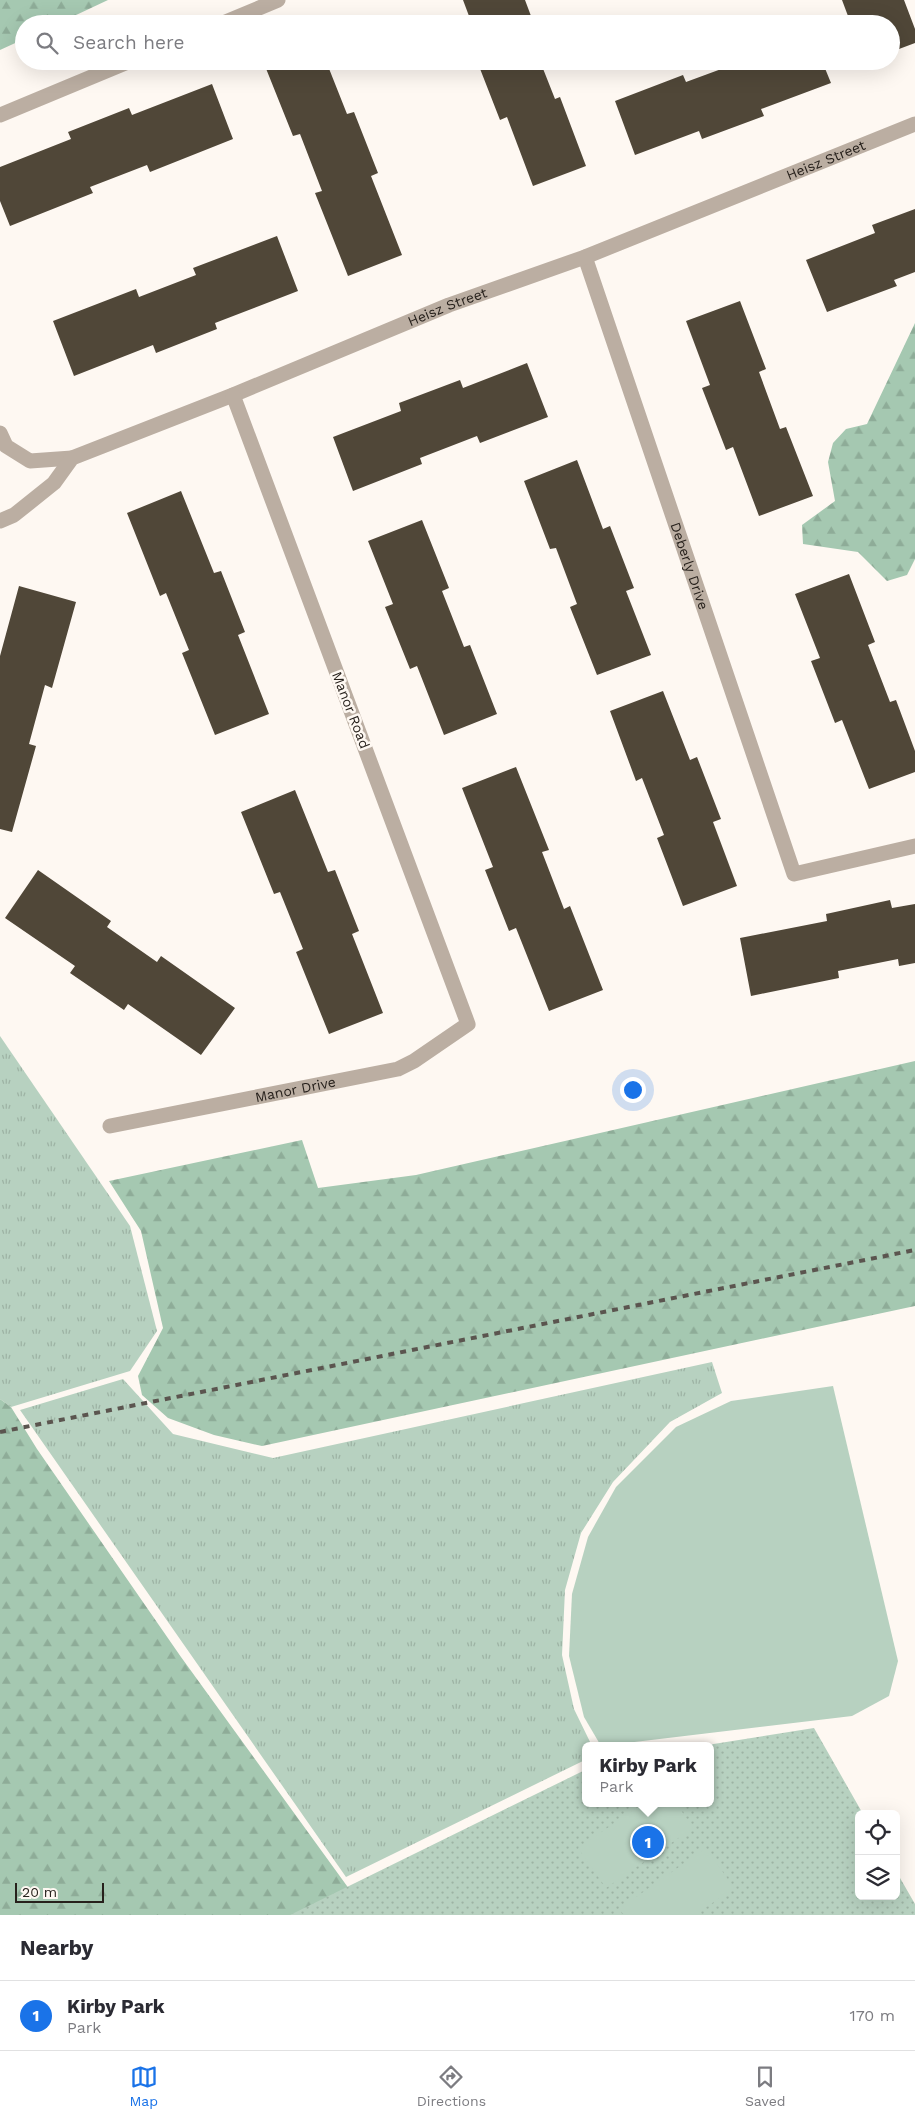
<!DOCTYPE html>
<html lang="en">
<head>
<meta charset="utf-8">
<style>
  body { margin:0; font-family:"Work Sans",sans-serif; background:#f2f2f3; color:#2b2b33 }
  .controls { position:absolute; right:15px; bottom:15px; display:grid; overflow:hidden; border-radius:8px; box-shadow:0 5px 20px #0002 }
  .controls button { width:45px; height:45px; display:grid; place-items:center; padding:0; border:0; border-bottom:1px solid #e1e1e2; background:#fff; color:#2b2b33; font:25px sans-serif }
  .scale { position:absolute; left:15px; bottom:12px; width:89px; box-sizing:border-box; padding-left:5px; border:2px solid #27211c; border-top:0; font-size:14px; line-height:18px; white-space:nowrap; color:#27211c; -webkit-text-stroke:4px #fef8f2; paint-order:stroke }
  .you { position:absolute; left:632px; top:1089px; width:18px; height:18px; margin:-12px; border:4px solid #fff; border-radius:50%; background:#1a73e8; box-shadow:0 0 0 8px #1a73e833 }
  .badge { display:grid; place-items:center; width:32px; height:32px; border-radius:50%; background:#1a73e8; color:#fff; font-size:16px; font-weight:700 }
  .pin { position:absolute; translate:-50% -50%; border:2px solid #fff; box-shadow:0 1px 5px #0006 }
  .popup { position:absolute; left:582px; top:1742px; width:132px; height:65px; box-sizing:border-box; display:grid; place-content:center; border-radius:8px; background:#fff; filter:drop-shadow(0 1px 4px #0005); font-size:16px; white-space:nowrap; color:#7c7c81 }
  .popup b { font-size:19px; color:#2b2b33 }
  .popup::after { content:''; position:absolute; left:50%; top:100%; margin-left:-10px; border:10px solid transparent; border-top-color:#fff }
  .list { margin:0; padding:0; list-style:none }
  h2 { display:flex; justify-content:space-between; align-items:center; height:65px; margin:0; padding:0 20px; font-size:21px }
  h2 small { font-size:16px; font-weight:400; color:#7c7c81 }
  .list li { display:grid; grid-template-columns:32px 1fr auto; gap:15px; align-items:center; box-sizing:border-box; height:70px; padding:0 20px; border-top:1px solid #e1e1e2 }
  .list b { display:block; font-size:19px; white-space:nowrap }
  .list p { margin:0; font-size:16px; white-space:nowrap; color:#7c7c81 }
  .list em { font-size:16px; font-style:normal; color:#7c7c81 }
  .icon { flex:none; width:28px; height:28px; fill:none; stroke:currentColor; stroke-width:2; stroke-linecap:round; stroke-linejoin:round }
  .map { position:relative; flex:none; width:915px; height:1915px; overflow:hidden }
  .search { position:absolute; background:#fff; box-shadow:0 5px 20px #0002; left:15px; right:15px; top:15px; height:55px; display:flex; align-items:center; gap:12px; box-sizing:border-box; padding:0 18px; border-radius:28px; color:#7c7c81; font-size:19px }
  .sheet { height:135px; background:#fff }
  nav { display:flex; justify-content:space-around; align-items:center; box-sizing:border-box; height:70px; border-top:1px solid #e1e1e2; background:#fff; font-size:14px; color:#7c7c81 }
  nav a { display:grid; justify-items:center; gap:2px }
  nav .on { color:#1a73e8 }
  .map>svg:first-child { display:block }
  .grass { fill:url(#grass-tufts) }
  .forest { fill:url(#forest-firs) }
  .park { fill:url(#park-dots) }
  .pitch { fill:#b7d1c0 }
  .building { fill:#504738 }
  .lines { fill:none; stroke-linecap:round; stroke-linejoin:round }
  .minor { stroke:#bbaea2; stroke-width:15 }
  .rail { stroke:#5b554f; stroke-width:4; stroke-dasharray:6 6; stroke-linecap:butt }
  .labels { text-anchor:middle; stroke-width:5; stroke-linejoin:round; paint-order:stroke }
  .street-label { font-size:14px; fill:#27211c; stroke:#fef8f2 }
</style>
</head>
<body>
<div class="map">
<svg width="915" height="1915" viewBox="0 0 915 1915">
  <defs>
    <pattern id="grass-tufts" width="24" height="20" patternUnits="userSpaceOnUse" patternTransform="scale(1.25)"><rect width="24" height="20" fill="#b7d1c0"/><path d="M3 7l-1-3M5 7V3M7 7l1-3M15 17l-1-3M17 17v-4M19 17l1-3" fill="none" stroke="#9db3a4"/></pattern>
    <pattern id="forest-firs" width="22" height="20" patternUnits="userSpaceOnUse" patternTransform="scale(1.25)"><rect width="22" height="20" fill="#a5c8b1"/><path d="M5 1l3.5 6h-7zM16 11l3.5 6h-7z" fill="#8eac98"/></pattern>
    <pattern id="park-dots" width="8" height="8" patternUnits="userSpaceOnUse" patternTransform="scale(1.25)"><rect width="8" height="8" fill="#b7d1c0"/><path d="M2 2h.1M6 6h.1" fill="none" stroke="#9db3a4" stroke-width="1.8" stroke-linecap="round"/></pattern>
  </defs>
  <rect width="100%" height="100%" fill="#fef8f2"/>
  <g class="grass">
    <polygon points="0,1036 130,1226 157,1331 130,1371 11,1407 0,1399"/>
    <polygon points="712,1362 722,1393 670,1422 613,1482 581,1533 565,1590 562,1655 574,1709 592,1746 586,1746 585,1760 346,1877 20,1410 123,1379 173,1434 273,1458"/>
  </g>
  <g class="forest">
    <polygon points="0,0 108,0 57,24 24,24 24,39 0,50"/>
    <polygon points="915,323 915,559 907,575 887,581 858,552 803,544 802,525 835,501 828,462 833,443 846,429 867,424"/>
    <polygon points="915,1061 915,1306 262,1446 214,1435 168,1418 142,1395 138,1376 163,1328 141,1231 109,1181 302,1140 318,1188 416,1175"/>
    <polygon points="0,1399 11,1407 37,1449 181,1657 368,1915 0,1915"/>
  </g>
  <polygon class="park" points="814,1728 863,1814 859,1814 859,1896 896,1896 896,1871 915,1904 915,1915 290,1915 585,1770 586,1803 710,1803 710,1746 701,1746"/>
  <g class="pitch">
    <polygon points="833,1386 898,1661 889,1696 852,1716 601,1746 584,1717 569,1656 572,1594 588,1537 616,1487 676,1427 731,1401"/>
    <polygon points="644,1803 676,1803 693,1828 606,1888 578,1848"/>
    <polygon points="706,1848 734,1888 695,1915 624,1915 619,1909"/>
  </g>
  <g class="building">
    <polygon points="463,0 525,0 534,24 472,24"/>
    <polygon points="842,0 904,0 915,29 915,43 891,52 891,24 851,24"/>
    <polygon points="263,61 326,61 347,114 354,112 378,173 371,176 402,255 348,276 315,193 322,191 300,134 293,136"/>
    <polygon points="477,61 540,61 555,99 560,97 586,166 533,186 507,117 500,120"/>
    <polygon points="743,61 822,61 831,83 761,109 764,116 702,139 699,131 635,155 615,101 683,75 686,82"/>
    <polygon points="212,84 233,139 150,172 147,165 90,187 93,193 10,226 0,201 0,167 71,139 68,132 129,108 132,115"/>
    <polygon points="915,209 915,272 894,280 897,286 827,312 806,260 875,233 872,225"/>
    <polygon points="277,236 298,291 215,323 217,329 156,353 153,345 74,376 53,321 136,289 139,297 196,275 193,268"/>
    <polygon points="740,301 766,369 759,372 780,429 786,427 813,496 759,516 733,447 726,450 702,388 710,385 686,321"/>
    <polygon points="527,363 548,417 480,443 477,436 420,458 422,464 353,491 333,437 401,411 399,403 460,380 463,388"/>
    <polygon points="577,460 603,529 610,526 634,588 626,591 651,655 597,675 570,607 577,604 556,548 550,549 524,481"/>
    <polygon points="181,491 214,573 221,571 245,632 238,635 269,714 215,735 182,653 189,650 166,593 160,596 127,513"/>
    <polygon points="422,520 449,588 442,591 464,647 470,645 497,714 444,735 417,666 410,669 385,607 393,604 368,541"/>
    <polygon points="849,574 875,642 868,645 890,702 896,700 915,751 915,772 869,789 842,720 835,723 811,661 820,658 795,594"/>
    <polygon points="19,586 76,602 52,688 45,685 29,744 36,746 12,832 0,829 0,656"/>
    <polygon points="663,691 690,760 697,757 721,819 713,822 737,886 683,906 657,838 664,835 642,778 636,781 610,711"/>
    <polygon points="516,767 549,850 542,852 564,909 570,906 603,990 549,1011 516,928 509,931 485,870 493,867 462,788"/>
    <polygon points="295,790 328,872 335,870 359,931 352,934 383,1013 329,1034 296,952 303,949 280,892 274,894 241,812"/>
    <polygon points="38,870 111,921 107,927 157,962 161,956 235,1008 201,1055 128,1004 124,1010 70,973 75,966 5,918"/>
    <polygon points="890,900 892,908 915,904 915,963 899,966 898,959 838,971 839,978 751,996 740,938 827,921 826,914"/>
  </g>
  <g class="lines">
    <g class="minor">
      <polyline points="221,24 278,0"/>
      <polyline points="0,115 130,61"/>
      <path id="s1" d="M585,257L794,874L915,846"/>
      <polyline points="0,433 6,446 30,461 72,458"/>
      <path id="s2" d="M0,521L14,515L54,483L72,458L233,395L449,305L585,257L915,124"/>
      <path id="s3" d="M110,1126L398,1069L414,1061L468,1024L233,395"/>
    </g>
    <polyline class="rail" points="0,1432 915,1250"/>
  </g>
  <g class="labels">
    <g class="street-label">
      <text dy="5" stroke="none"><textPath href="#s2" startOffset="908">Heisz Street</textPath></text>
      <text dy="5" stroke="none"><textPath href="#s2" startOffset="502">Heisz Street</textPath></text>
      <text dy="5" stroke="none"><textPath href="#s1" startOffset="326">Deberly Drive</textPath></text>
      <text transform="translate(351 710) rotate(69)" y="5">Manor Road</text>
      <text dy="5" stroke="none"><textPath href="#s3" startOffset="189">Manor Drive</textPath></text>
    </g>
  </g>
</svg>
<div class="controls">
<button><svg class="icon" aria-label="locate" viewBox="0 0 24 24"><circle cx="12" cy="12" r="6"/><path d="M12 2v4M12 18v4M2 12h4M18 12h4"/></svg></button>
<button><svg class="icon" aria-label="layers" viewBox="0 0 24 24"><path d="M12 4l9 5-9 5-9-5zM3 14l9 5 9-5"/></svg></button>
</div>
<div class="scale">20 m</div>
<div class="you"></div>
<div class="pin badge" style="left:648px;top:1842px">1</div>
<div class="popup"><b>Kirby Park</b>Park</div>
<div class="search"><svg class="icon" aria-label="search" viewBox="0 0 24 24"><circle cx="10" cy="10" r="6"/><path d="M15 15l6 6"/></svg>Search here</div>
</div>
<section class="sheet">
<h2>Nearby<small></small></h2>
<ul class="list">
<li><span class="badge">1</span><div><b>Kirby Park</b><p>Park</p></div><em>170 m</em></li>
</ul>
</section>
<nav>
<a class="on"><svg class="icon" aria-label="map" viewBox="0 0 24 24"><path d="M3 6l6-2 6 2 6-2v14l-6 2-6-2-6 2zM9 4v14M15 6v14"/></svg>Map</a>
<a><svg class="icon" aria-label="directions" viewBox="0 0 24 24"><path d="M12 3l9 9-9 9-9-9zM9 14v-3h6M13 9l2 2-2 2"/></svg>Directions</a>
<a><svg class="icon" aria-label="saved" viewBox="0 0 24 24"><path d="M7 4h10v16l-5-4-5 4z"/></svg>Saved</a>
</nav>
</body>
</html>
